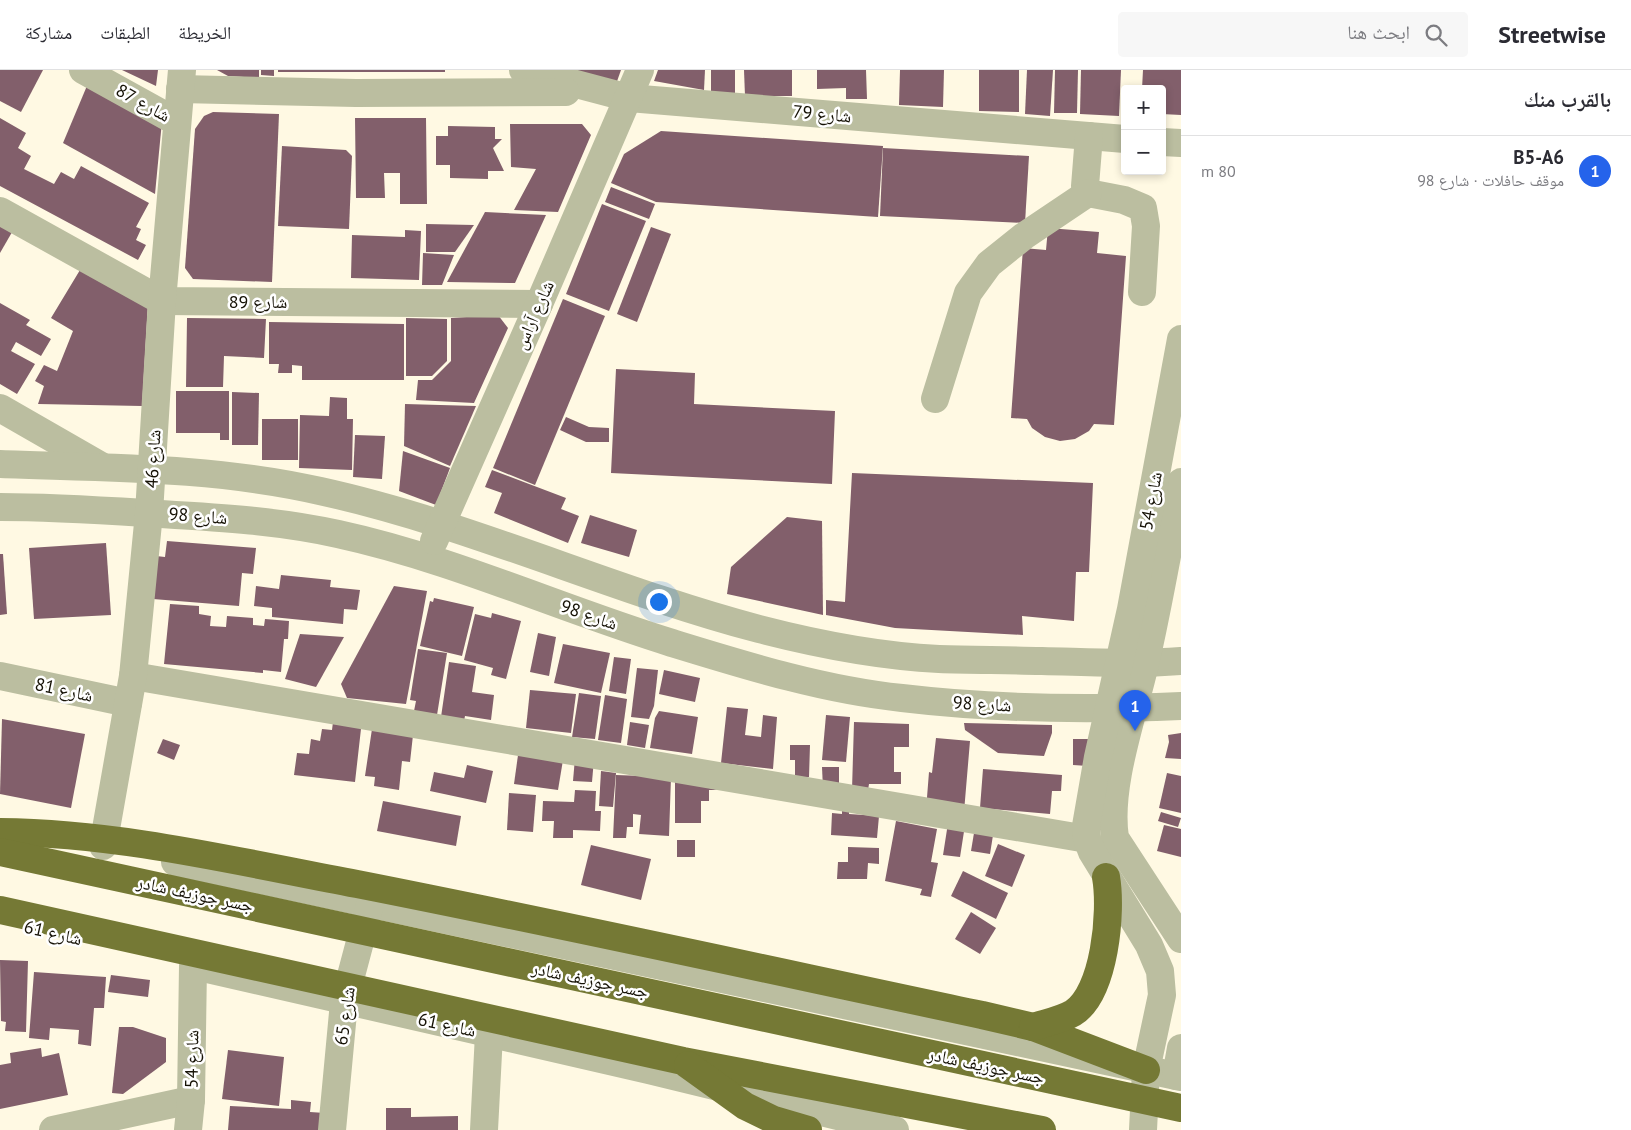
<!DOCTYPE html>
<html lang="ar">
<head>
<meta charset="utf-8">
<style>
  body { margin:0; font-family:"PT Sans","Noto Naskh Arabic",sans-serif; background:#f7f7f7; color:#2b2b33; direction:rtl }
  .controls { position:absolute; right:15px; top:15px; display:grid; overflow:hidden; border-radius:5px; box-shadow:0 2px 8px #0003 }
  .controls button { width:45px; height:45px; display:grid; place-items:center; padding:0; border:0; border-bottom:1px solid #e1e1e2; background:#fff; color:#2b2b33; font:25px sans-serif }
  .you { position:absolute; left:658px; top:531px; width:18px; height:18px; margin:-12px; border:4px solid #fff; border-radius:50%; background:#1a73e8; box-shadow:0 0 0 8px #1a73e833 }
  .badge { display:grid; place-items:center; width:32px; height:32px; border-radius:50%; background:#2563eb; color:#fff; font-size:16px; font-weight:700 }
  .pin { position:absolute; translate:-50% -41px; filter:drop-shadow(0 1px 2px #0008) }
  .pin::after { content:''; position:absolute; top:26px; width:18px; height:15px; background:inherit; clip-path:polygon(0 0,100% 0,50% 100%) }
  .list { margin:0; padding:0; list-style:none }
  h2 { display:flex; justify-content:space-between; align-items:center; height:65px; margin:0; padding:0 20px; font-size:21px }
  h2 small { font-size:16px; font-weight:400; color:#7c7c81 }
  .list li { display:grid; grid-template-columns:32px 1fr auto; gap:15px; align-items:center; box-sizing:border-box; height:70px; padding:0 20px; border-top:1px solid #e1e1e2 }
  .list b { display:block; font-size:19px; white-space:nowrap }
  .list p { margin:0; font-size:16px; white-space:nowrap; color:#7c7c81 }
  .list em { font-size:16px; font-style:normal; color:#7c7c81 }
  .icon { flex:none; width:28px; height:28px; fill:none; stroke:currentColor; stroke-width:2; stroke-linecap:round; stroke-linejoin:round }
  .map { position:relative; flex:none; width:1181px; height:1060px; overflow:hidden; direction:ltr }
  header { display:flex; align-items:center; gap:30px; box-sizing:border-box; height:70px; padding:0 25px; background:#fff; border-bottom:1px solid #e1e1e2 }
  header strong { font-size:24px }
  nav { display:flex; gap:28px; margin-inline-start:auto; font-size:18px }
  .search { width:350px; height:45px; background:#f7f7f7; display:flex; align-items:center; gap:12px; box-sizing:border-box; padding:0 18px; border-radius:5px; color:#7c7c81; font-size:19px }
  main { display:flex }
  aside { flex:1; background:#fff }
  .map>svg:first-child { display:block }
  .building { fill:#825f6b }
  .lines { fill:none; stroke-linecap:round; stroke-linejoin:round }
  .minor { stroke:#bbbea0; stroke-width:28 }
  .highway { stroke:#757935; stroke-width:28 }
  .labels { text-anchor:middle; stroke-width:5; stroke-linejoin:round; paint-order:stroke }
  .street-label { font-size:18px; fill:#161206; stroke:#fff }
</style>
</head>
<body>
<header>
<strong>Streetwise</strong>
<div class="search"><svg class="icon" aria-label="search" viewBox="0 0 24 24"><circle cx="10" cy="10" r="6"/><path d="M15 15l6 6"/></svg>ابحث هنا</div>
<nav><a>الخريطة</a><a>الطبقات</a><a>مشاركة</a></nav>
</header>
<main>
<aside>
<h2>بالقرب منك<small></small></h2>
<ul class="list">
<li><span class="badge">1</span><div><b>B5-A6</b><p>موقف حافلات · شارع 98</p></div><em>80 m</em></li>
</ul>
</aside>
<div class="map">
<svg width="1181" height="1060" viewBox="0 0 1181 1060">
  <rect width="100%" height="100%" fill="#fff9e3"/>
  <g class="building">
    <polygon points="0,0 43,0 21,42 0,31"/>
    <polygon points="122,0 158,0 156,16"/>
    <polygon points="217,0 259,0 259,8 228,6"/>
    <polygon points="261,0 274,0 274,6 261,5"/>
    <rect x="278" y="0" width="167" height="2"/>
    <polygon points="559,0 621,0 615,17"/>
    <polygon points="658,0 705,0 704,20 654,11"/>
    <rect x="711" y="0" width="24" height="24"/>
    <polygon points="744,0 792,0 792,26 745,26"/>
    <polygon points="817,0 866,0 867,29 846,29 846,18 817,19"/>
    <polygon points="900,0 944,0 943,37 899,35"/>
    <polygon points="979,0 1019,0 1019,42 979,41"/>
    <polygon points="1027,0 1053,0 1050,46 1025,44"/>
    <polygon points="1055,0 1078,0 1077,43 1054,43"/>
    <polygon points="1081,0 1121,0 1119,46 1080,44"/>
    <polygon points="1143,0 1181,0 1181,45 1162,44 1162,19 1142,19"/>
    <polygon points="89,11 162,51 155,124 63,73"/>
    <polygon points="213,42 279,44 272,212 193,209 185,198 195,59 204,46"/>
    <polygon points="0,48 26,63 18,78 31,86 24,99 54,114 61,102 74,109 81,96 149,133 136,157 141,159 136,170 146,175 138,190 0,116"/>
    <polygon points="355,48 426,48 427,134 400,134 400,103 384,103 385,128 356,128"/>
    <polygon points="510,54 582,54 591,65 558,142 514,140 536,99 511,97"/>
    <polygon points="448,56 495,57 495,69 502,69 493,78 504,101 488,101 488,109 450,108 450,95 436,95 436,66 448,66"/>
    <polygon points="661,61 883,76 878,147 656,132 611,113 624,84"/>
    <polygon points="282,76 346,80 352,86 349,159 278,156"/>
    <polygon points="883,78 1029,86 1025,153 880,146"/>
    <polygon points="611,117 655,134 649,149 605,132"/>
    <polygon points="602,134 646,151 609,241 566,224"/>
    <polygon points="485,142 546,145 515,213 447,212"/>
    <polygon points="0,148 15,157 0,183"/>
    <polygon points="426,154 474,155 455,182 426,182"/>
    <polygon points="651,157 671,164 637,252 617,244"/>
    <polygon points="1048,158 1099,162 1097,183 1126,186 1114,355 1094,354 1089,361 1075,369 1060,371 1045,367 1032,358 1027,349 1011,348 1023,178 1046,180"/>
    <polygon points="405,160 421,161 419,210 351,208 352,165 405,167"/>
    <polygon points="423,183 454,185 442,215 422,215"/>
    <polygon points="80,200 148,233 142,336 38,334 44,316 35,311 44,295 57,301 73,261 51,248"/>
    <polygon points="563,229 605,246 535,415 493,398"/>
    <polygon points="0,233 30,250 26,255 51,269 41,286 16,272 11,281 35,294 17,324 0,314"/>
    <polygon points="498,245 508,258 474,333 416,330 418,310 432,310 451,291 451,248"/>
    <polygon points="187,248 266,249 264,288 224,286 223,317 186,317"/>
    <polygon points="406,248 447,249 447,291 432,306 406,306"/>
    <polygon points="269,252 404,254 404,310 302,310 302,296 292,295 292,303 278,303 279,294 269,294"/>
    <polygon points="616,299 695,303 694,334 835,341 832,414 611,403"/>
    <polygon points="176,321 229,321 229,370 220,370 220,363 176,363"/>
    <polygon points="232,322 259,323 258,375 232,375"/>
    <polygon points="330,327 347,328 347,349 353,349 352,400 299,398 300,345 329,346"/>
    <polygon points="405,334 476,336 450,396 404,376"/>
    <polygon points="566,347 589,357 609,358 609,372 586,372 560,360"/>
    <rect x="262" y="349" width="36" height="41"/>
    <polygon points="355,365 385,366 382,409 353,407"/>
    <polygon points="403,381 450,398 436,435 399,421"/>
    <polygon points="492,400 566,428 561,439 579,446 568,473 494,443 502,423 485,417"/>
    <polygon points="852,403 1093,413 1089,502 1076,502 1074,551 1022,546 1023,565 895,558 826,545 826,530 845,532"/>
    <polygon points="590,445 637,460 629,487 581,473"/>
    <polygon points="787,447 822,451 823,545 727,524 731,497"/>
    <polygon points="167,471 256,478 253,504 242,503 239,536 153,529 156,486 165,487"/>
    <polygon points="106,473 111,545 34,549 29,478"/>
    <polygon points="0,484 3,484 7,544 0,545"/>
    <polygon points="281,505 331,510 330,517 360,520 357,540 344,539 343,554 272,547 272,538 254,536 256,516 279,519"/>
    <polygon points="394,516 427,521 406,634 347,628 341,614"/>
    <polygon points="434,528 474,537 462,586 420,576 430,531 433,532"/>
    <polygon points="170,534 199,536 199,544 211,546 210,556 226,557 227,546 253,548 253,555 264,556 265,549 289,551 288,569 284,569 281,602 263,600 263,603 164,594"/>
    <polygon points="492,543 521,551 506,609 491,605 493,598 464,590 475,544 491,548"/>
    <polygon points="538,563 556,567 549,606 530,602"/>
    <polygon points="300,564 344,567 316,617 285,609"/>
    <polygon points="563,574 610,583 601,623 554,613"/>
    <polygon points="418,579 447,583 437,645 414,641 416,631 410,630"/>
    <polygon points="614,587 631,589 626,624 609,621"/>
    <polygon points="449,592 476,596 472,622 494,625 491,650 465,646 464,651 441,647"/>
    <polygon points="637,598 658,600 654,636 649,649 631,647"/>
    <polygon points="664,600 700,608 695,632 659,624"/>
    <polygon points="530,620 576,624 571,663 526,658"/>
    <polygon points="579,623 601,626 595,669 572,667"/>
    <polygon points="605,625 627,629 621,673 598,670"/>
    <polygon points="727,637 748,639 745,665 761,667 763,645 777,647 773,699 721,693"/>
    <polygon points="659,641 698,647 692,684 650,678 655,648"/>
    <polygon points="826,645 850,647 846,692 822,690"/>
    <polygon points="2,649 85,664 71,738 0,724"/>
    <polygon points="362,650 355,712 294,705 297,683 309,684 311,669 320,671 322,659 332,660 333,652"/>
    <polygon points="630,652 649,655 645,678 627,675"/>
    <polygon points="854,652 909,654 909,677 894,677 894,702 901,702 901,714 869,714 868,720 852,720"/>
    <polygon points="964,653 1052,655 1052,663 1044,686 998,683 965,660"/>
    <polygon points="372,659 413,665 410,692 402,691 399,720 374,716 375,707 365,706"/>
    <polygon points="1181,663 1181,689 1165,688 1169,672 1168,665"/>
    <polygon points="936,668 970,671 964,742 926,740 929,702 932,703"/>
    <polygon points="163,669 180,675 174,690 157,683"/>
    <polygon points="1073,669 1088,669 1088,696 1073,695"/>
    <polygon points="790,675 810,675 809,707 795,707 795,690 790,690"/>
    <polygon points="519,678 564,684 558,720 514,714"/>
    <polygon points="575,688 594,689 592,712 573,711"/>
    <polygon points="467,695 493,701 486,733 430,721 434,702 464,708"/>
    <polygon points="822,697 839,697 839,719 823,719"/>
    <polygon points="983,699 1062,705 1061,721 1052,721 1050,744 980,738"/>
    <polygon points="601,701 616,703 613,737 599,736"/>
    <polygon points="1167,703 1181,706 1181,743 1159,738"/>
    <polygon points="616,705 671,707 669,766 639,764 641,745 633,744 633,757 627,757 626,768 613,768"/>
    <polygon points="675,710 718,720 709,720 709,731 701,731 701,753 675,753"/>
    <polygon points="575,720 596,721 595,741 601,741 600,761 573,760 573,768 553,768 554,751 542,751 543,731 574,732"/>
    <polygon points="509,723 536,725 533,762 507,760"/>
    <polygon points="383,731 461,746 456,776 377,761"/>
    <polygon points="842,738 849,738 849,744 879,746 877,768 831,765 832,743 842,744"/>
    <polygon points="1161,742 1181,748 1178,757 1158,751"/>
    <polygon points="896,751 937,759 931,792 938,793 931,827 920,825 922,819 885,811"/>
    <polygon points="948,753 965,755 960,787 943,785"/>
    <polygon points="1164,755 1181,759 1181,787 1157,781"/>
    <polygon points="975,757 994,759 990,784 971,781"/>
    <rect x="677" y="770" width="18" height="17"/>
    <polygon points="998,774 1025,785 1012,817 985,806"/>
    <polygon points="591,775 651,789 641,830 581,815"/>
    <polygon points="848,777 879,778 879,794 868,793 867,809 837,809 838,792 848,792"/>
    <polygon points="963,801 1008,823 996,849 951,826"/>
    <polygon points="971,842 996,858 980,884 955,869"/>
    <polygon points="0,890 28,891 26,962 5,961 6,952 1,951"/>
    <polygon points="34,902 106,907 104,938 94,938 91,976 78,974 79,960 50,958 49,970 29,968"/>
    <polygon points="111,905 150,910 148,927 108,922"/>
    <polygon points="119,957 133,957 166,968 166,992 123,1024 112,1023"/>
    <polygon points="41,978 42,987 59,983 68,1025 0,1039 0,995 11,993 10,983"/>
    <polygon points="228,980 284,987 279,1036 222,1029"/>
    <polygon points="291,1030 311,1032 310,1042 325,1043 324,1060 228,1060 230,1036 291,1039"/>
    <polygon points="386,1038 411,1038 411,1047 458,1046 458,1060 386,1060"/>
  </g>
  <g class="lines">
    <g class="minor">
      <polyline points="83,0 177,52"/>
      <polyline points="523,0 629,28 1125,69"/>
      <polyline points="180,19 356,23 566,22"/>
      <polyline points="1089,66 1085,116 1088,123 1124,130 1143,138 1146,156 1142,222"/>
      <polyline points="1162,72 1181,73"/>
      <polyline points="0,141 162,231 539,234"/>
      <polyline points="935,329 968,223 989,194 1024,166 1088,123"/>
      <polyline points="0,338 101,396"/>
      <path d="M0,394C107,398 215,397 320,421C470,454 611,520 759,559C817,574 879,586 939,589C973,590 1007,590 1042,591C1088,592 1135,595 1181,591"/>
      <path d="M1181,412C1169,473 1159,534 1145,594C1133,646 1107,716 1115,768L1181,869"/>
      <path d="M0,437C49,437 97,440 145,443C210,447 275,450 338,464C453,489 561,539 672,573C747,596 824,620 902,628C994,639 1089,640 1181,636"/>
      <polyline points="434,471 539,234 640,0"/>
      <polyline points="0,606 128,633"/>
      <polyline points="133,606 1087,769"/>
      <polyline points="103,776 133,606 149,443 162,231 182,0"/>
      <polyline points="175,792 1181,1007"/>
      <polyline points="199,897 649,1000 895,1060"/>
      <polyline points="1176,1006 1181,978"/>
      <polyline points="53,1060 191,1030"/>
      <polyline points="188,1060 191,1030 193,896"/>
      <polyline points="332,1060 344,932 369,838"/>
      <polyline points="484,1060 489,964"/>
      <polyline points="1143,1060 1146,1000 1162,925 1160,901 1149,875 1092,782 1087,769 1086,756 1098,687 1131,539 1181,269"/>
    </g>
    <g class="highway">
      <path d="M0,762C121,763 239,792 357,814C566,855 774,901 982,945L1033,957L1146,1000"/>
      <polyline points="0,782 1181,1038"/>
      <polyline points="0,840 683,991 1042,1060"/>
      <path d="M1033,957C1045,953 1061,950 1073,943C1105,923 1112,841 1106,807"/>
      <polyline points="688,995 745,1036 774,1050 808,1060"/>
    </g>
  </g>
  <g class="labels">
    <g class="street-label">
      <text transform="translate(143 33) rotate(29)" y="6">شارع 87</text>
      <text transform="translate(822 44) rotate(5)" y="6">شارع 79</text>
      <text x="258" y="238">شارع 89</text>
      <text transform="translate(534 245) rotate(-66)" y="6">شارع آراس</text>
      <text transform="translate(153 389) rotate(-87)" y="6">شارع 46</text>
      <text transform="translate(1151 431) rotate(-80)" y="6">شارع 54</text>
      <text transform="translate(198 446) rotate(4)" y="6">شارع 98</text>
      <text transform="translate(589 545) rotate(19)" y="6">شارع 98</text>
      <text transform="translate(64 620) rotate(12)" y="6">شارع 81</text>
      <text transform="translate(982 634) rotate(3)" y="6">شارع 98</text>
      <text transform="translate(195 824) rotate(12)" y="6">جسر جوزيف شادر</text>
      <text transform="translate(53 863) rotate(13)" y="6">شارع 61</text>
      <text transform="translate(590 910) rotate(12)" y="6">جسر جوزيف شادر</text>
      <text transform="translate(345 946) rotate(-82)" y="6">شارع 65</text>
      <text transform="translate(447 955) rotate(12)" y="6">شارع 61</text>
      <text transform="translate(192 989) rotate(-89)" y="6">شارع 54</text>
      <text transform="translate(986 996) rotate(12)" y="6">جسر جوزيف شادر</text>
    </g>
  </g>
</svg>
<div class="controls">
<button>+</button>
<button>−</button>
</div>
<div class="you"></div>
<div class="pin badge" style="left:1135px;top:661px">1</div>
</div>
</main>
</body>
</html>
